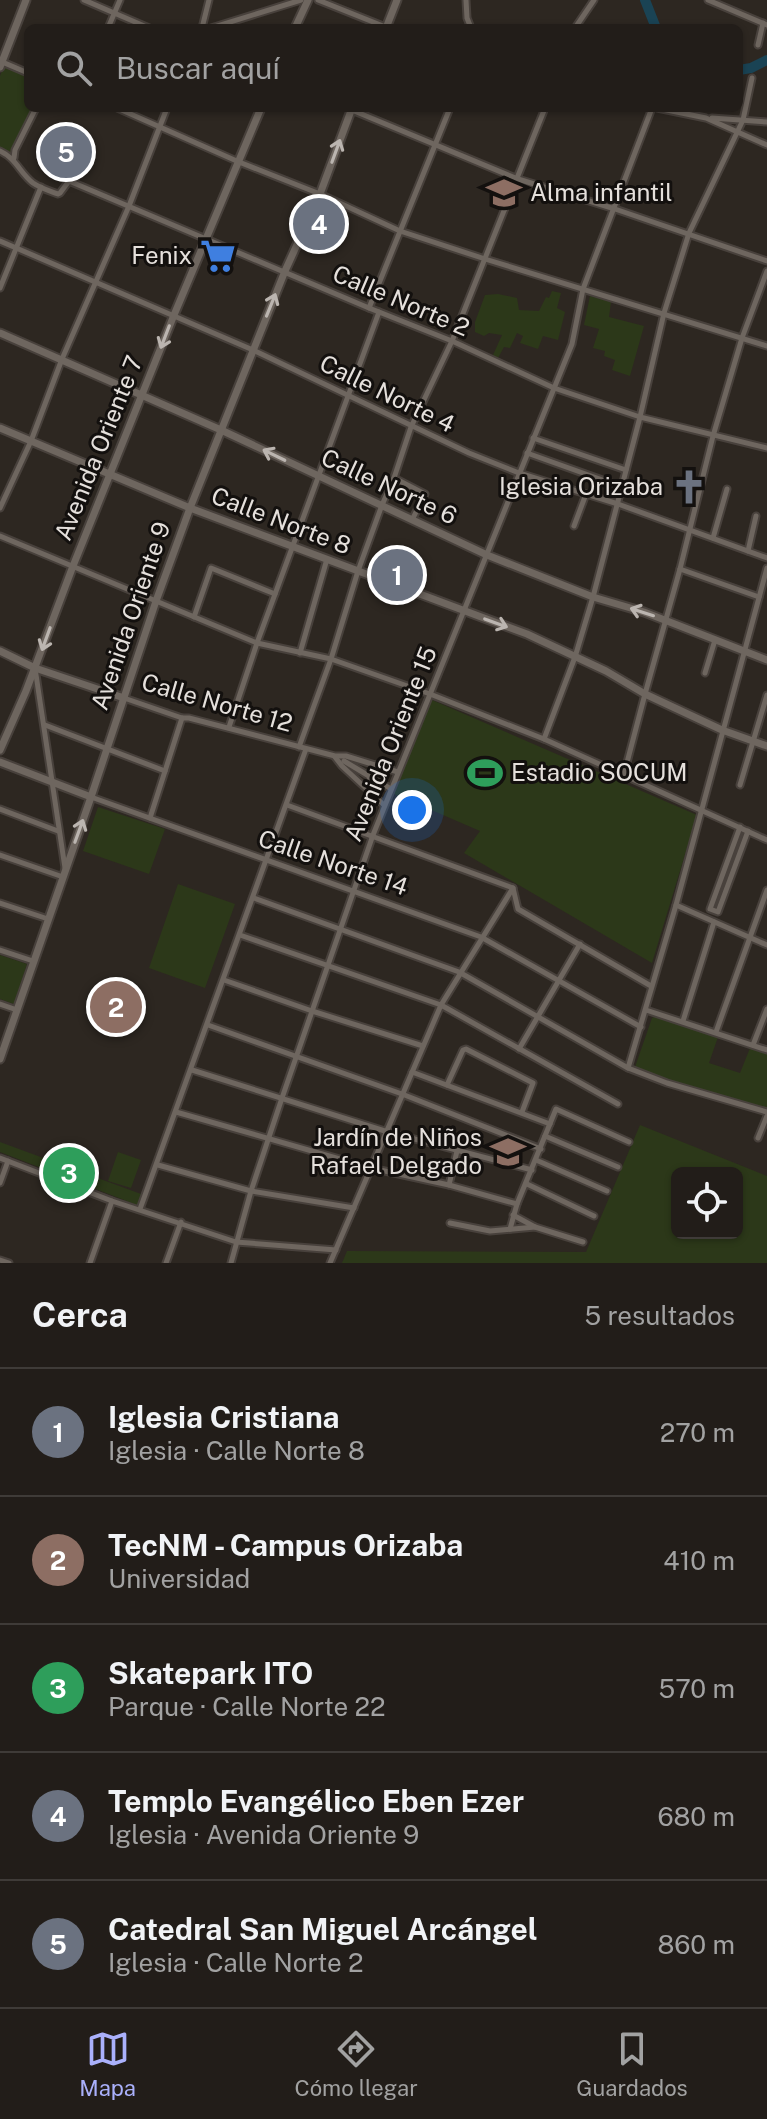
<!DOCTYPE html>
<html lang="es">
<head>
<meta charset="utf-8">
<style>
  body { margin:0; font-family:"Public Sans",sans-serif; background:#2a2622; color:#f1f3f6 }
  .controls { position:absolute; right:24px; bottom:24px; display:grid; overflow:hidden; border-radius:12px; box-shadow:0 2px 6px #0004 }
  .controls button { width:72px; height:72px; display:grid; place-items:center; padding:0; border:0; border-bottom:2px solid #3f3b38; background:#221d19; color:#f1f3f6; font:40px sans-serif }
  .you { position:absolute; left:412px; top:810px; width:28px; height:28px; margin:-20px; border:6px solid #fff; border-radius:50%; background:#1a73e8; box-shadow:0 0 0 12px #1a73e833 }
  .badge { display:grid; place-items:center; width:52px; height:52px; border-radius:50%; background:#aab0fb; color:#fff; font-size:26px; font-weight:700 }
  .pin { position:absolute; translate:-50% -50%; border:4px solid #fff; box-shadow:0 2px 8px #0006 }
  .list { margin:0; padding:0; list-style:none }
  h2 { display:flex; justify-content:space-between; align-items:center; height:104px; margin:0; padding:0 32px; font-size:34px }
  h2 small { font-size:26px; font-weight:400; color:#a2a2a2 }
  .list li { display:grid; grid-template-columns:52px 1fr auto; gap:24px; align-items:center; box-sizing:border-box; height:128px; padding:0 32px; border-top:2px solid #3f3b38 }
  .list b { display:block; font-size:30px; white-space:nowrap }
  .list p { margin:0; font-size:26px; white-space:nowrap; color:#a2a2a2 }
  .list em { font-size:26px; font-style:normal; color:#a2a2a2 }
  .icon { flex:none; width:44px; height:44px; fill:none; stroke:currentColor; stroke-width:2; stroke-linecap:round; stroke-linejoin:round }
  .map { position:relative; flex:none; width:767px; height:1263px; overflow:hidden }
  .search { position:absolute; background:#221d19; box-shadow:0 2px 6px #0004; left:24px; right:24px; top:24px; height:88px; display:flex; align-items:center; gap:20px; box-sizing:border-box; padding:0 28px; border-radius:12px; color:#a2a2a2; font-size:30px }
  .sheet { height:744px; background:#221d19 }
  nav { display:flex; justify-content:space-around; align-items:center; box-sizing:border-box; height:112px; border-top:2px solid #3f3b38; background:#221d19; font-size:22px; color:#a2a2a2 }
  nav a { display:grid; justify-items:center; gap:4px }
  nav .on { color:#aab0fb }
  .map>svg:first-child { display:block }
  .green { fill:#2c3819; fill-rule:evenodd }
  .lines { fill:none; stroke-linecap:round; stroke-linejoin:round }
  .river { stroke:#1a4354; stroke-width:10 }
  .street-casing { stroke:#48413c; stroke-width:9 }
  .secondary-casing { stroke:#48413c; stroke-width:11 }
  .street { stroke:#6e665f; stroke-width:5 }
  .secondary { stroke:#6e665f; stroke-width:7 }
  .oneway { stroke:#bbb5b0 }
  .labels { text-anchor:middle; stroke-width:6; stroke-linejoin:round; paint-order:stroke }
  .poi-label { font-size:24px; fill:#e5e0dc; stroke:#13100e; text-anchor:end }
  .street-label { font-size:24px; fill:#e5e0dc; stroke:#13100e }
</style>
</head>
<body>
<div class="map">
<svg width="767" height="1263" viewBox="0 0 767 1263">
  <rect width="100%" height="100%" fill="#2d2721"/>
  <g class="green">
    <polygon points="4,65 28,75 28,108 34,108 13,153 0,148 0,76"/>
    <polygon points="552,291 561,293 557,308 565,312 558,340 543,336 538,349 520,343 523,336 517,333 510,348 504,347 498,358 493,355 502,335 489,333 484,336 475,332 475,322 485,295 498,294 517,298 519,310 539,311 546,297 549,298"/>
    <polygon points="590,296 611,302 609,317 644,326 630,376 612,370 615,360 604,356 605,351 593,348 599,329 584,325"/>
    <polygon points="432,700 697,815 652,963 464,853 480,831 392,793"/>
    <polygon points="98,807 165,829 149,874 83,851"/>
    <polygon points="178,884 235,904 205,988 149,968"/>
    <polygon points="0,955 27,964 14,1004 0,999"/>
    <polygon points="656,1016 718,1037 709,1063 740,1073 750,1048 767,1054 767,1108 661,1078 635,1067 652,1018"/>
    <path d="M640,1125L767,1176V1263H342L347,1251L586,1252ZM737,1173V1233H677V1173Z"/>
    <polygon points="0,1142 141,1194 137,1205 0,1152"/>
    <polygon points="118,1152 141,1160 131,1188 108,1181"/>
  </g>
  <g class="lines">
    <g class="river">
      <polyline points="645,0 656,28"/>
      <polyline points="739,70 751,68 767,60"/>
    </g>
    <g class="street-casing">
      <g id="street">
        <polyline points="84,0 149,28"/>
        <polyline points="318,0 388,28"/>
        <polyline points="466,0 467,18 471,28"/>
        <polyline points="708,0 767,25"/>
        <polyline points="108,28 120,0"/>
        <polyline points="202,28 209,0"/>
        <polyline points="211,28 301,0"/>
        <polyline points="575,28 594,0"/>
        <polyline points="758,45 763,23"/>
        <polyline points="0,61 28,73"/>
        <polyline points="117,108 239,162 320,194 400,231 485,259 767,346"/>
        <polyline points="347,108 518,179 615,209 767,261"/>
        <polyline points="657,108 706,118 767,145"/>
        <polyline points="712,118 767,122"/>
        <path d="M0,151C16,158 20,173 33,183C40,188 50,191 58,194L60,193L69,181L369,308L452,341L554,388L640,417L767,448"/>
        <polyline points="14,158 15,150 36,108"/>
        <polyline points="0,241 253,350 469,453 519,473 618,504 767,558"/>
        <polyline points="0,288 41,187"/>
        <polyline points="369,308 450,108"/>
        <polyline points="533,438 626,470"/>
        <polyline points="527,453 622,487"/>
        <polyline points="394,478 425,494 412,520"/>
        <polyline points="0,508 31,441 62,359 129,206 167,108"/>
        <polyline points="574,526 586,494"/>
        <polyline points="0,536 257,643 331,659 430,694 544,739 767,840"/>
        <polyline points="713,538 727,489"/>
        <polyline points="748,551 756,516"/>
        <polyline points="680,569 759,597"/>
        <polyline points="194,617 211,568 275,594"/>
        <polyline points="300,653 327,559"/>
        <polyline points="35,668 65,868"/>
        <polyline points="705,673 715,640"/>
        <polyline points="124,698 182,718 189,718 335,756 346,756 398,772"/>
        <polyline points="45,725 165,771"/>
        <polyline points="229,727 257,643 379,312"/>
        <polyline points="544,739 575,657 593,597 640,417 664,313 689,233 743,120 752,78"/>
        <polyline points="299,747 331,659 358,571 382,505 394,478 411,427 452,341 545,108"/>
        <polyline points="335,757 342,766 384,805"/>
        <polyline points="344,761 369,776"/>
        <polyline points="624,774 645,694 680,569 713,436 742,338 767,271"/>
        <polyline points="373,775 374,779 370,780 369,776 373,775 376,765"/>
        <polyline points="375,779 391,789"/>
        <polyline points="740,785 767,695"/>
        <polyline points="91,797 481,937 641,1027"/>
        <polyline points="287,805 513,888 518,909 651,986"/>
        <polyline points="0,809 58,831"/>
        <polyline points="150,818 182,718"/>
        <polyline points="740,827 710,909 718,912 748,831"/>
        <polyline points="0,855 63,877"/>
        <polyline points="254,898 459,972 628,1068 667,1083 767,1112"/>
        <polyline points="0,903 48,919"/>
        <polyline points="676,905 767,945"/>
        <polyline points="240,935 441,1005 618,1104"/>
        <polyline points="0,950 33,961"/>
        <polyline points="224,980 312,1011 423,1046"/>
        <polyline points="0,1004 17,1010"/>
        <polyline points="646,1010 767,1050"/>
        <polyline points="683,1021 714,922"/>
        <polyline points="208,1025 402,1094 541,1149"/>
        <polyline points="716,1032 767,890"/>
        <polyline points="753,1045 767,1009"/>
        <polyline points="519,1049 580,944"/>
        <polyline points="628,1068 676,905 767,568"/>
        <polyline points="192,1070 388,1132 532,1170"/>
        <polyline points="412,1072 550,1124"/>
        <polyline points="447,1085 463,1050 466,1049 533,1083 522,1112"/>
        <polyline points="176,1112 371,1168 449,1185 517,1204"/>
        <polyline points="545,1136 618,1167"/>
        <polyline points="758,1138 767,1116"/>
        <polyline points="0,1158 112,1201 236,1242 336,1250"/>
        <polyline points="536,1160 607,1191"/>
        <polyline points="158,1165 251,1191 354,1208"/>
        <polyline points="0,1183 8,1161"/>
        <polyline points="527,1184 594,1216"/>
        <polyline points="449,1185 457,1151"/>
        <polyline points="140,1209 306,749"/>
        <polyline points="513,1215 535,1227 583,1242"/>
        <polyline points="450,1223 490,1231 535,1227"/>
        <polyline points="510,1229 517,1204 556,1109 629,1142"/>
        <polyline points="0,1260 9,1263"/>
        <polyline points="90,1263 112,1201"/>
        <polyline points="166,1263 181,1222"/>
        <polyline points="231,1263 251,1191 282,1098 373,835 572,344 583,289 652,108"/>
        <polyline points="330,1263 441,1005 513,888"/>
      </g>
    </g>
    <g class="secondary-casing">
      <g id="secondary">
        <polyline points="295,28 308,0"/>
        <polyline points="386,28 397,0"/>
        <polyline points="0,67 26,0"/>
        <polyline points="0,333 221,430 487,555 593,597 644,612 767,660"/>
        <polyline points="0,428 190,508 527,634 606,671 645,694 722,730 767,746"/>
        <polyline points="0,651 35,668 124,698"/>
        <polyline points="0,750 26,691 73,566 174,315 261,108"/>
        <polyline points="0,762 91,797"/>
        <polyline points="0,1059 91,797 156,601 190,508 285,271 320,194 352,108"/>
      </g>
    </g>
    <use href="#street" class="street"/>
    <use href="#secondary" class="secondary"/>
  </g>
  <defs><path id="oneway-shaft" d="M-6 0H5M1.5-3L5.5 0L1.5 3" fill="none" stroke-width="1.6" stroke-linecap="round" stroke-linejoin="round" transform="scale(2)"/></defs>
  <g class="oneway">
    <use href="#oneway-shaft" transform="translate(336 151) rotate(-70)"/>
    <use href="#oneway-shaft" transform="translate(271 305) rotate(-68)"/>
    <use href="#oneway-shaft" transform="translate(165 337) rotate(111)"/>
    <use href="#oneway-shaft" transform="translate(274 455) rotate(-154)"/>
    <use href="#oneway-shaft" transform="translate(642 612) rotate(-162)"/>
    <use href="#oneway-shaft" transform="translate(496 623) rotate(20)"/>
    <use href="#oneway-shaft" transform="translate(46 639) rotate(110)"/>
    <use href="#oneway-shaft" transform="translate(79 831) rotate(-70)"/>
  </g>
  <defs>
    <g id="school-bare" transform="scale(2.76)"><path d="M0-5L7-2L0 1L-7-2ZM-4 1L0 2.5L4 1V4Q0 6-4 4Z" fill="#8d6e63" stroke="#13100e" stroke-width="2.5" paint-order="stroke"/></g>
    <g id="supermarket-bare" transform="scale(2.76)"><path d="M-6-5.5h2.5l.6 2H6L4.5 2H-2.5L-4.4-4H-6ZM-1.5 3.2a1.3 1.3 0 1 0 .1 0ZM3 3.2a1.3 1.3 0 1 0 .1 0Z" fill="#3f7fe0" stroke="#13100e" stroke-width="2.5" paint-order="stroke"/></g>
    <g id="church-bare" transform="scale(2.76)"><path d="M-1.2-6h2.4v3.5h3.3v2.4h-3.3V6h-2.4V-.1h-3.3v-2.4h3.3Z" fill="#6b7280" stroke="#13100e" stroke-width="2.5" paint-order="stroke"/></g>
    <g id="stadium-bare" transform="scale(2.76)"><path d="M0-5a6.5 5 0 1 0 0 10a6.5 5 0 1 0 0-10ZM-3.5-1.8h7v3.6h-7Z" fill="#2e9e5b" stroke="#13100e" stroke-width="2.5" paint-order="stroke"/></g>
  </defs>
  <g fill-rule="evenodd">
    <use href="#school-bare" x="504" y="193"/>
    <use href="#supermarket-bare" x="218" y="256"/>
    <use href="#church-bare" x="689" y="487"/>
    <use href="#stadium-bare" x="485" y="773"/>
    <use href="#school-bare" x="508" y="1152"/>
  </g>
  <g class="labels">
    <g class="poi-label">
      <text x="530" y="201" text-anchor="start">Alma infantil</text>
      <text x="192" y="264">Fenix</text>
      <text x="663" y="495">Iglesia Orizaba</text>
      <text x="511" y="781" text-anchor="start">Estadio SOCUM</text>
      <text x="482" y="1146">Jardín de Niños<tspan x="482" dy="28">Rafael Delgado</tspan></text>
    </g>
    <g class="street-label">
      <text transform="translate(401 301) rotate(23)" y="8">Calle Norte 2</text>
      <text transform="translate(387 394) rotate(26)" y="8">Calle Norte 4</text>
      <text transform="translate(99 448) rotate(-68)" y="8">Avenida Oriente 7</text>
      <text transform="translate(389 487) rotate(25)" y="8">Calle Norte 6</text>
      <text transform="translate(281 521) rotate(21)" y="8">Calle Norte 8</text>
      <text transform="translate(131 616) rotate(-71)" y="8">Avenida Oriente 9</text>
      <text transform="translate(217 703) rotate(16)" y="8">Calle Norte 12</text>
      <text transform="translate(391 744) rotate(-68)" y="8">Avenida Oriente 15</text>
      <text transform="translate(333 863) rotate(19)" y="8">Calle Norte 14</text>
    </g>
  </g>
</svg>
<div class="controls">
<button><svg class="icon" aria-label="locate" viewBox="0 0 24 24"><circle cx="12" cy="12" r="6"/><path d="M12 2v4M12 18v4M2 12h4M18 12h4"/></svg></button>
</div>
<div class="you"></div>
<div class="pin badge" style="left:397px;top:575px;background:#6b7280">1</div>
<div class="pin badge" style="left:116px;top:1007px;background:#8d6e63">2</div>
<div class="pin badge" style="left:69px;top:1173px;background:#2e9e5b">3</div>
<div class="pin badge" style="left:319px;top:224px;background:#6b7280">4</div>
<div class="pin badge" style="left:66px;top:152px;background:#6b7280">5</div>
<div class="search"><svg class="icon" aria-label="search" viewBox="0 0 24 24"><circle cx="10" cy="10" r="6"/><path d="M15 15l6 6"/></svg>Buscar aquí</div>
</div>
<section class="sheet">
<h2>Cerca<small>5 resultados</small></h2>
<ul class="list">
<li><span class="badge" style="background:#6b7280">1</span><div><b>Iglesia Cristiana</b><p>Iglesia · Calle Norte 8</p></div><em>270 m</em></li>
<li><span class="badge" style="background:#8d6e63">2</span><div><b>TecNM - Campus Orizaba</b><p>Universidad</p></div><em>410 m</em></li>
<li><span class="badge" style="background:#2e9e5b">3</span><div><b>Skatepark ITO</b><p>Parque · Calle Norte 22</p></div><em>570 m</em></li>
<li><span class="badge" style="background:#6b7280">4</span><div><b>Templo Evangélico Eben Ezer</b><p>Iglesia · Avenida Oriente 9</p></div><em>680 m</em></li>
<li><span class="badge" style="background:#6b7280">5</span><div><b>Catedral San Miguel Arcángel</b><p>Iglesia · Calle Norte 2</p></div><em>860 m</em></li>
</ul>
</section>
<nav>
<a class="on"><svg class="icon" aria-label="map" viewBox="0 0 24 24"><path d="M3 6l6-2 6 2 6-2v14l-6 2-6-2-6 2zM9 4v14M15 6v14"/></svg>Mapa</a>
<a><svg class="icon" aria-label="directions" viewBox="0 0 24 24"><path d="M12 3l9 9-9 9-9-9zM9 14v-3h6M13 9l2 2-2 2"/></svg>Cómo llegar</a>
<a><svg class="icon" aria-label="saved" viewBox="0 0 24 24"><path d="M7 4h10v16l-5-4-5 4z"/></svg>Guardados</a>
</nav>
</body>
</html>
